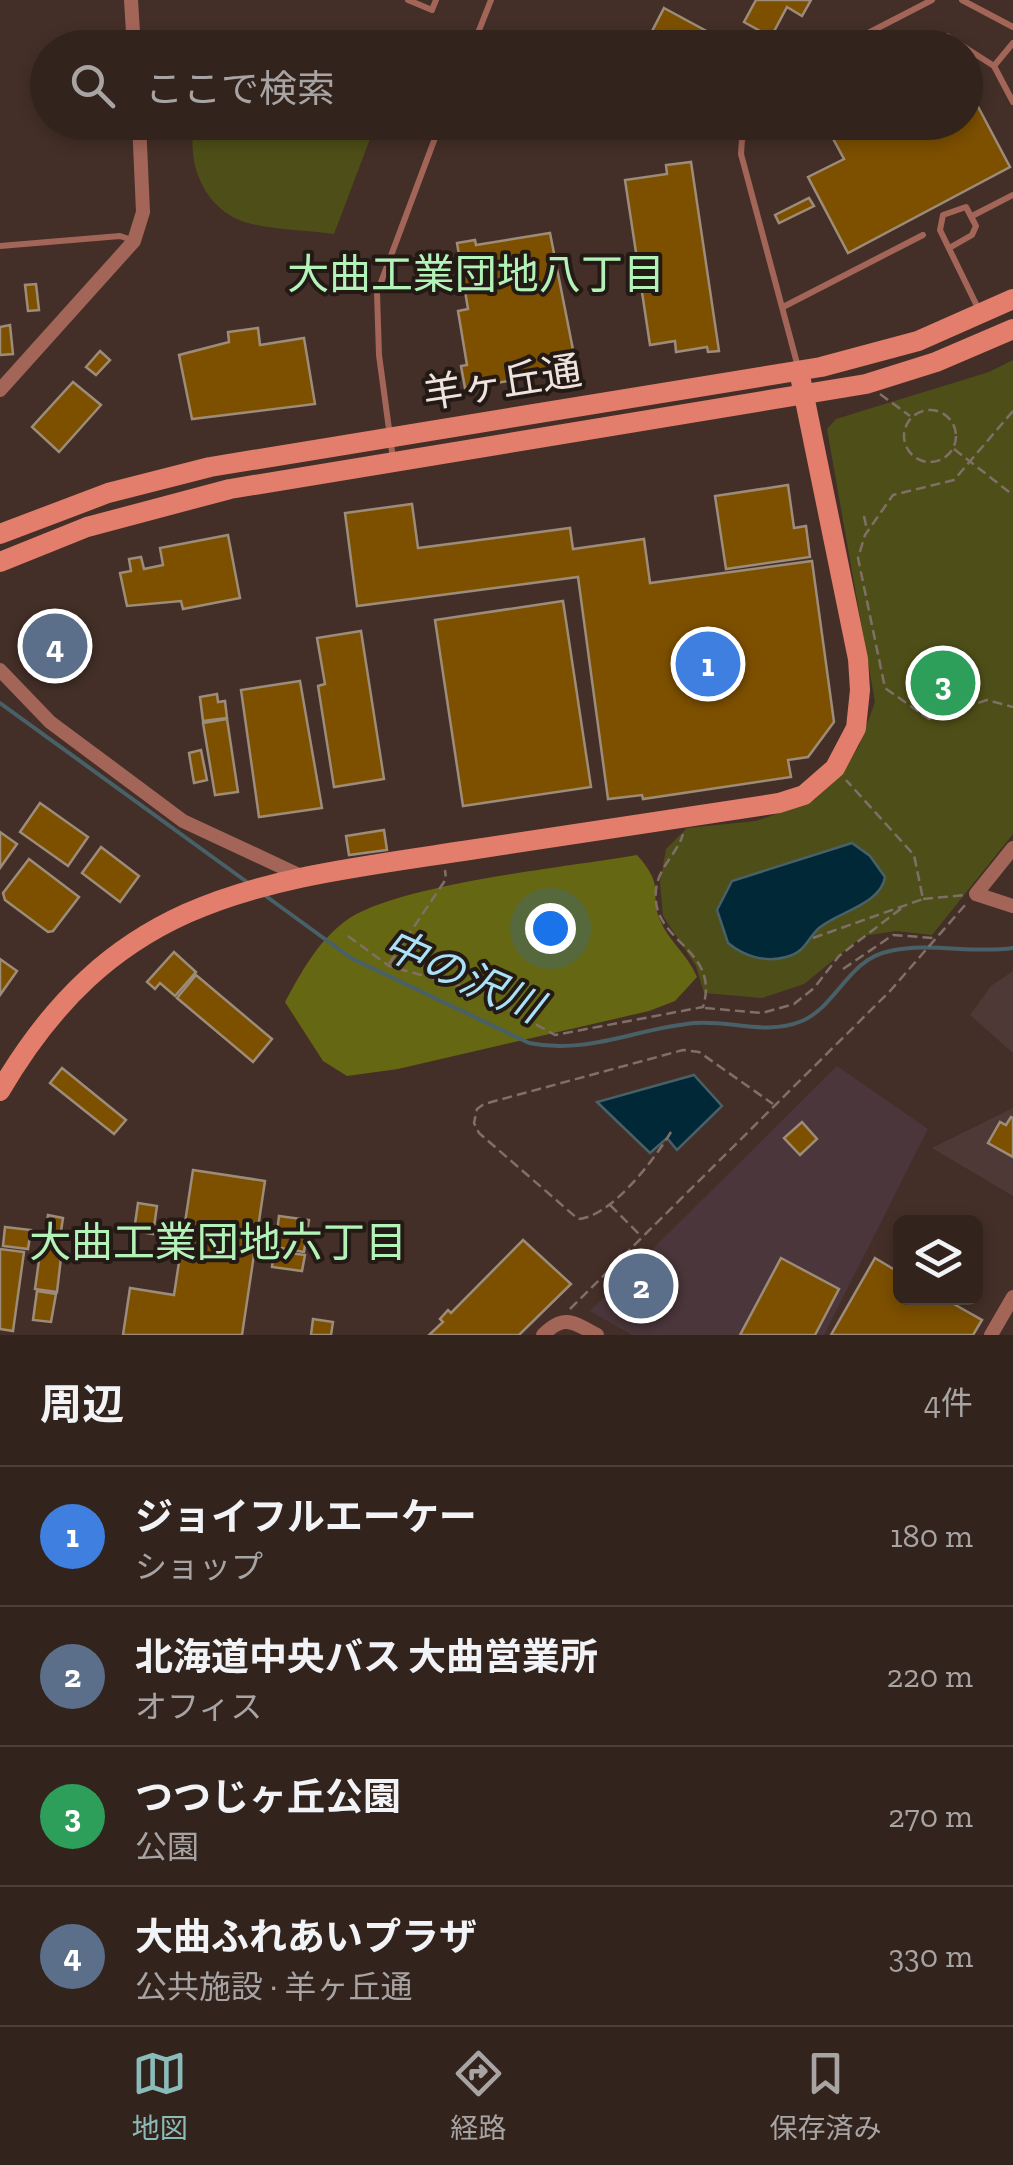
<!DOCTYPE html>
<html lang="ja">
<head>
<meta charset="utf-8">
<style>
  body { margin:0; font-family:"Zilla Slab","Noto Sans JP",serif; background:#3d2f2a; color:#f1f3f6 }
  .controls { position:absolute; right:30px; bottom:30px; display:grid; overflow:hidden; border-radius:15px; box-shadow:0 5px 15px #0003 }
  .controls button { width:90px; height:90px; display:grid; place-items:center; padding:0; border:0; border-bottom:2px solid #4d403b; background:#32231d; color:#f1f3f6; font:50px sans-serif }
  .you { position:absolute; left:550px; top:928px; width:35px; height:35px; margin:-25px; border:8px solid #fff; border-radius:50%; background:#1a73e8; box-shadow:0 0 0 15px #1a73e833 }
  .badge { display:grid; place-items:center; width:65px; height:65px; border-radius:50%; background:#8bbbb9; color:#fff; font-size:32px; font-weight:700 }
  .pin { position:absolute; translate:-50% -50%; border:5px solid #fff; box-shadow:0 2px 10px #0006 }
  .list { margin:0; padding:0; list-style:none }
  h2 { display:flex; justify-content:space-between; align-items:center; height:130px; margin:0; padding:0 40px; font-size:42px }
  h2 small { font-size:32px; font-weight:400; color:#a8a4a4 }
  .list li { display:grid; grid-template-columns:65px 1fr auto; gap:30px; align-items:center; box-sizing:border-box; height:140px; padding:0 40px; border-top:2px solid #4d403b }
  .list b { display:block; font-size:38px; white-space:nowrap }
  .list p { margin:0; font-size:32px; white-space:nowrap; color:#a8a4a4 }
  .list em { font-size:32px; font-style:normal; color:#a8a4a4 }
  .icon { flex:none; width:55px; height:55px; fill:none; stroke:currentColor; stroke-width:2; stroke-linecap:round; stroke-linejoin:round }
  .map { position:relative; flex:none; width:1013px; height:1335px; overflow:hidden }
  .search { position:absolute; background:#32231d; box-shadow:0 5px 15px #0003; left:30px; right:30px; top:30px; height:110px; display:flex; align-items:center; gap:25px; box-sizing:border-box; padding:0 35px; border-radius:55px; color:#a8a4a4; font-size:38px }
  .sheet { height:690px; background:#32231d }
  nav { display:flex; justify-content:space-around; align-items:center; box-sizing:border-box; height:140px; border-top:2px solid #4d403b; background:#32231d; font-size:28px; color:#a8a4a4 }
  nav a { display:grid; justify-items:center; gap:5px }
  nav .on { color:#8bbbb9 }
  .map>svg:first-child { display:block }
  .commercial { fill:#4a363b }
  .industrial { fill:#4e3936 }
  .green { fill:#4e4f18 }
  .forest { fill:#666713 }
  .water { fill:#002836; stroke:#486068; stroke-width:2.5 }
  .lines { fill:none; stroke-linecap:round; stroke-linejoin:round }
  .stream { stroke:#486068; stroke-width:4 }
  .building { fill:#7d5000; stroke:#9c8c79; stroke-width:2.5 }
  .path { stroke:#806f68; stroke-width:2.5; stroke-dasharray:10 5; stroke-linecap:butt }
  .lane { stroke:#a46559; stroke-width:6 }
  .street { stroke:#a46559; stroke-width:14 }
  .secondary { stroke:#e27e6b; stroke-width:20 }
  .labels { text-anchor:middle; stroke-width:8; stroke-linejoin:round; paint-order:stroke }
  .street-label { font-size:40px; fill:#f0e3de; stroke:#231a16 }
  .neighbourhood-label { font-size:42px; fill:#b3f2b8; stroke:#231a16 }
  .water-label { font-size:42px; font-style:italic; fill:#abe1f6; stroke:#231a16 }
</style>
</head>
<body>
<div class="map">
<svg width="1013" height="1335" viewBox="0 0 1013 1335">
  <rect width="100%" height="100%" fill="#432f27"/>
  <polygon class="commercial" points="837,1066 928,1129 824,1335 632,1335 590,1311"/>
  <g class="industrial">
    <polygon points="1013,971 1013,1053 970,1015 991,986"/>
    <polygon points="1013,1108 1013,1196 932,1148"/>
  </g>
  <g class="green">
    <path d="M195,123V122L376,123L334,234C306,230 274,230 248,223C205,211 185,163 195,123Z"/>
    <polygon points="1013,360 1013,834 932,935 896,931 863,936 804,984 762,998 704,993 696,966 663,916 660,882 666,849 687,828 756,821 813,801 839,777 859,746 875,702 827,429 836,419 989,372"/>
  </g>
  <path class="forest" d="M637,855C667,888 648,893 661,922C669,941 688,955 697,977L675,1001L649,1011L398,1069L347,1076L323,1061L285,1002C302,971 316,944 344,922C393,884 570,867 637,855Z"/>
  <g class="water">
    <path d="M852,843L870,856L885,877C881,904 838,912 819,928C806,940 806,952 786,957C765,963 744,956 728,943L717,910L732,881Z"/>
    <polygon points="694,1075 722,1106 677,1150 667,1138 650,1153 597,1102"/>
  </g>
  <g class="lines">
    <g class="stream">
      <polyline points="0,703 247,882"/>
      <path d="M263,894L351,958L529,1043C588,1055 637,1028 695,1023C731,1020 766,1036 802,1021C838,1005 848,959 890,951C931,942 972,954 1013,948"/>
    </g>
  </g>
  <g class="building">
    <polygon points="756,0 811,0 802,16 787,7 771,37 744,22"/>
    <polygon points="664,8 723,40 718,48 668,48 649,37"/>
    <polygon points="966,84 1010,167 848,253 808,177 844,159 824,122 966,122"/>
    <polygon points="691,162 719,351 708,352 707,347 676,352 675,341 650,345 625,180 667,174 666,165"/>
    <polygon points="809,198 814,206 779,223 775,215"/>
    <polygon points="550,233 577,370 465,388 461,366 467,365 458,311 468,309 457,243 475,240 476,245"/>
    <polygon points="36,284 39,310 28,311 25,285"/>
    <polygon points="10,325 13,354 0,355 0,327"/>
    <polygon points="258,328 260,345 304,338 315,404 192,419 179,355 229,342 228,332"/>
    <polygon points="100,351 110,360 96,375 86,367"/>
    <polygon points="73,382 101,405 59,452 32,427"/>
    <polygon points="788,485 794,528 806,526 810,557 726,569 715,496"/>
    <polygon points="412,504 418,548 570,528 573,549 644,539 650,583 812,561 834,722 808,757 788,760 791,777 643,799 642,795 608,799 578,577 357,606 345,513"/>
    <polygon points="228,535 240,598 183,609 181,601 127,606 120,573 131,571 129,559 141,557 144,569 163,565 160,548"/>
    <polygon points="563,601 591,787 463,806 435,620"/>
    <polygon points="68,617 77,627 73,629 84,659 42,674 27,633"/>
    <polygon points="361,631 384,779 334,787 318,686 325,684 317,638"/>
    <polygon points="300,681 322,808 259,817 241,690"/>
    <polygon points="217,694 218,702 225,701 227,718 203,721 200,697"/>
    <polygon points="227,719 238,792 215,795 203,723"/>
    <polygon points="201,750 207,780 194,783 189,753"/>
    <polygon points="40,803 88,837 68,866 20,832"/>
    <polygon points="384,830 387,850 349,855 346,836"/>
    <polygon points="0,832 17,844 0,868"/>
    <polygon points="101,847 139,876 120,902 82,873"/>
    <polygon points="29,859 79,897 53,931 48,932 5,900 3,893"/>
    <polygon points="174,952 196,972 175,996 160,983 155,989 147,982"/>
    <polygon points="0,959 17,971 0,995"/>
    <polygon points="196,975 272,1039 253,1062 177,998"/>
    <polygon points="62,1068 126,1120 114,1134 50,1083"/>
    <polygon points="1011,1117 1013,1118 1013,1157 988,1143 1000,1122 1006,1125"/>
    <polygon points="802,1122 817,1139 800,1155 784,1138"/>
    <polygon points="193,1170 265,1181 242,1335 123,1335 130,1288 174,1295"/>
    <polygon points="138,1203 157,1206 153,1234 134,1231"/>
    <polygon points="48,1215 63,1218 60,1238 45,1235"/>
    <polygon points="279,1216 309,1220 304,1252 275,1247"/>
    <polygon points="5,1227 31,1230 28,1249 3,1246"/>
    <polygon points="523,1240 571,1284 519,1335 429,1335 443,1322 440,1319 448,1310 451,1313"/>
    <polygon points="41,1246 62,1249 57,1292 35,1289"/>
    <polygon points="0,1249 24,1252 13,1331 0,1329"/>
    <polygon points="274,1251 305,1255 302,1271 272,1267"/>
    <polygon points="781,1258 839,1289 815,1335 740,1335"/>
    <polygon points="875,1258 900,1273 900,1298 943,1298 982,1320 973,1335 831,1335"/>
    <polygon points="660,1260 667,1267 654,1273 663,1281 636,1306 619,1290 646,1265 652,1270"/>
    <polygon points="37,1291 56,1294 51,1322 33,1320"/>
    <polygon points="313,1319 333,1322 331,1335 311,1335"/>
  </g>
  <g class="lines">
    <g class="path">
      <polyline points="880,394 910,416"/>
      <circle cx="930" cy="436" r="26"/>
      <polyline points="1013,411 954,480 893,495 865,535 858,558 885,688 929,719 987,700 1013,707"/>
      <polyline points="954,449 1013,495"/>
      <polyline points="864,516 867,530"/>
      <polyline points="923,899 965,895"/>
      <path d="M348,936L389,966L474,990L555,1035L703,1007C721,947 650,943 656,890C658,867 678,853 683,834"/>
      <polyline points="813,938 923,899 914,855 846,780"/>
      <polyline points="389,964 446,879 445,870"/>
      <polyline points="843,969 893,935 933,938"/>
      <polyline points="705,1008 762,1013 794,1004 814,988 839,956 903,907"/>
      <path d="M671,1132C654,1160 611,1217 578,1219L479,1133L474,1123L477,1109L484,1104L683,1050L699,1052L773,1104"/>
      <polyline points="610,1205 640,1235"/>
      <polyline points="570,1309 890,991 966,904"/>
    </g>
    <g class="lane">
      <polyline points="408,0 432,10 436,0"/>
      <polyline points="962,0 1013,27"/>
      <polyline points="472,48 491,0"/>
      <polyline points="839,48 932,0"/>
      <polyline points="923,48 947,36 994,66 1013,102"/>
      <polyline points="994,66 1013,43"/>
      <polyline points="770,122 742,139 741,154 798,367"/>
      <polyline points="440,125 456,122"/>
      <polyline points="974,215 1013,195"/>
      <polyline points="0,246 120,236 132,240"/>
      <polyline points="951,247 972,235 976,226 966,207 943,215 940,230 978,308"/>
      <polyline points="783,307 923,235"/>
      <polyline points="393,459 379,355 377,293 441,122"/>
    </g>
    <g class="street">
      <polyline points="131,0 134,48"/>
      <polyline points="0,390 134,241 143,212 139,122"/>
      <polyline points="0,670 50,722 183,821 301,876"/>
      <polyline points="1013,848 976,894 1013,906"/>
      <path d="M543,1335C564,1314 573,1322 597,1335"/>
      <polyline points="991,1335 1013,1297"/>
    </g>
    <g class="secondary">
      <polyline points="0,534 108,493 210,467 821,367 918,341 1013,299"/>
      <polyline points="0,562 87,527 230,489 866,384 936,362 1013,329"/>
      <path d="M0,1091C115,894 257,882 463,851C569,835 674,819 779,803L804,795L835,768L856,728L860,690L858,659L799,371"/>
    </g>
  </g>
  <g class="labels">
    <g class="street-label">
      <text transform="translate(502 382) rotate(-9)" y="14">羊ヶ丘通</text>
    </g>
    <g class="neighbourhood-label">
      <text x="476" y="289">大曲工業団地八丁目</text>
      <text x="218" y="1257">大曲工業団地六丁目</text>
    </g>
    <g class="water-label">
      <text transform="translate(463 975) rotate(24)" y="15">中の沢川</text>
    </g>
  </g>
</svg>
<div class="controls">
<button><svg class="icon" aria-label="layers" viewBox="0 0 24 24"><path d="M12 4l9 5-9 5-9-5zM3 14l9 5 9-5"/></svg></button>
</div>
<div class="you"></div>
<div class="pin badge" style="left:708px;top:664px;background:#3f7fe0">1</div>
<div class="pin badge" style="left:641px;top:1286px;background:#5c6f8a">2</div>
<div class="pin badge" style="left:943px;top:683px;background:#2e9e5b">3</div>
<div class="pin badge" style="left:55px;top:646px;background:#5c6f8a">4</div>
<div class="search"><svg class="icon" aria-label="search" viewBox="0 0 24 24"><circle cx="10" cy="10" r="6"/><path d="M15 15l6 6"/></svg>ここで検索</div>
</div>
<section class="sheet">
<h2>周辺<small>4件</small></h2>
<ul class="list">
<li><span class="badge" style="background:#3f7fe0">1</span><div><b>ジョイフルエーケー</b><p>ショップ</p></div><em>180 m</em></li>
<li><span class="badge" style="background:#5c6f8a">2</span><div><b>北海道中央バス 大曲営業所</b><p>オフィス</p></div><em>220 m</em></li>
<li><span class="badge" style="background:#2e9e5b">3</span><div><b>つつじヶ丘公園</b><p>公園</p></div><em>270 m</em></li>
<li><span class="badge" style="background:#5c6f8a">4</span><div><b>大曲ふれあいプラザ</b><p>公共施設 · 羊ヶ丘通</p></div><em>330 m</em></li>
</ul>
</section>
<nav>
<a class="on"><svg class="icon" aria-label="map" viewBox="0 0 24 24"><path d="M3 6l6-2 6 2 6-2v14l-6 2-6-2-6 2zM9 4v14M15 6v14"/></svg>地図</a>
<a><svg class="icon" aria-label="directions" viewBox="0 0 24 24"><path d="M12 3l9 9-9 9-9-9zM9 14v-3h6M13 9l2 2-2 2"/></svg>経路</a>
<a><svg class="icon" aria-label="saved" viewBox="0 0 24 24"><path d="M7 4h10v16l-5-4-5 4z"/></svg>保存済み</a>
</nav>
</body>
</html>
